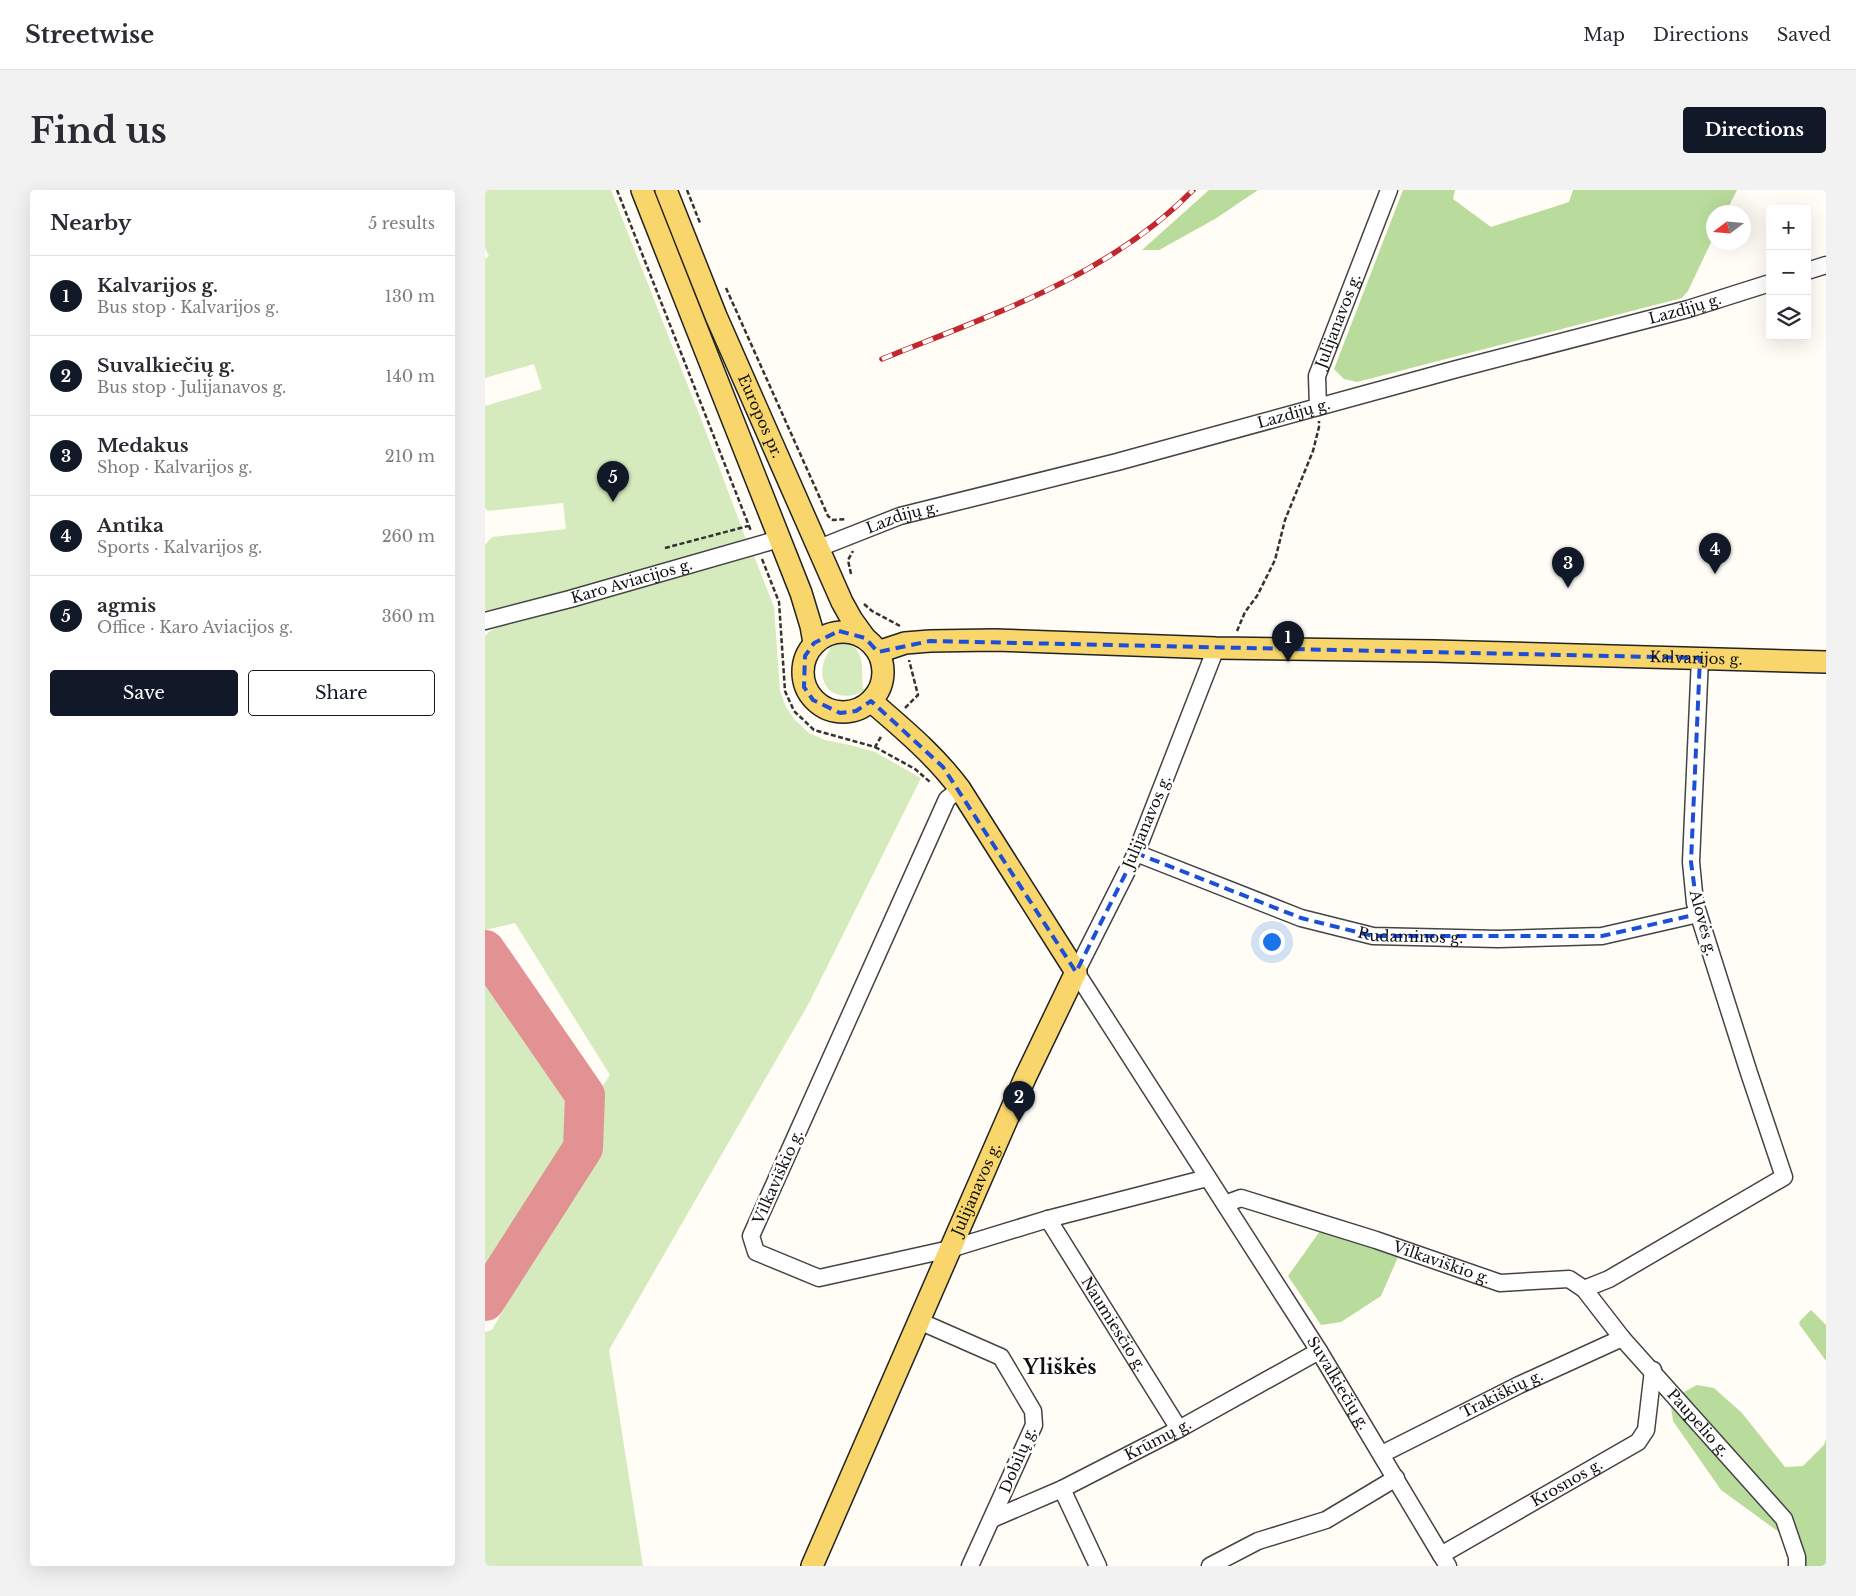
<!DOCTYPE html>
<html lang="en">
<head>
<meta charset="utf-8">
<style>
  body { margin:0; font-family:"Libre Baskerville",serif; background:#f2f2f3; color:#2b2b33 }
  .controls { position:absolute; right:15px; top:15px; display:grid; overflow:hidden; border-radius:5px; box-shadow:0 5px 20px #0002 }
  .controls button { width:45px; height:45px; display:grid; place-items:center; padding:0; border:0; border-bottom:1px solid #e1e1e2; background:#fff; color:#2b2b33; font:25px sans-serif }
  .compass { position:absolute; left:1221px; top:15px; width:45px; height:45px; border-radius:50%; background:#fff; box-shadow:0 5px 20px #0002; rotate:254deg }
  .you { position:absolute; left:786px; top:751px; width:18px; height:18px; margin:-12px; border:4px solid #fff; border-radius:50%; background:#1a73e8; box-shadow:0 0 0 8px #1a73e833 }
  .badge { display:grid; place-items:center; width:32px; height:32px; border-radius:50%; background:#111827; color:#fff; font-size:16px; font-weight:700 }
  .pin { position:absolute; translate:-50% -41px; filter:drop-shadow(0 1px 2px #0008) }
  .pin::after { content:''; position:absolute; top:26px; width:18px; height:15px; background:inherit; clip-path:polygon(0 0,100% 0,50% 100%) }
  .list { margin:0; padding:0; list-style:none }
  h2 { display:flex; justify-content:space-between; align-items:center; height:65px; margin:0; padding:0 20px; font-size:21px }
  h2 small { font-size:16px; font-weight:400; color:#7c7c81 }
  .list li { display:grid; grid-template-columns:32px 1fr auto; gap:15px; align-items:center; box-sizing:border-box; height:80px; padding:0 20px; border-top:1px solid #e1e1e2 }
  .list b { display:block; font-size:19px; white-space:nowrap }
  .list p { margin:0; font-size:16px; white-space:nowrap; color:#7c7c81 }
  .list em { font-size:16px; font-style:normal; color:#7c7c81 }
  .actions { display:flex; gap:10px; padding:15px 20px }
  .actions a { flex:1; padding:11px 0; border:1px solid #111827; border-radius:5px; text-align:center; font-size:18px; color:#111827 }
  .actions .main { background:#111827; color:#fff }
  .icon { flex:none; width:28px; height:28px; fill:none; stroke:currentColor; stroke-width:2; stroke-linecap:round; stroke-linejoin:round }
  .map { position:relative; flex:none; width:1341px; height:1376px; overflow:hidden; border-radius:5px }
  header { display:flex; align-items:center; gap:30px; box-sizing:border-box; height:70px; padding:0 25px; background:#fff; border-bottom:1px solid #e1e1e2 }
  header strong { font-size:24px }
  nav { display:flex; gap:28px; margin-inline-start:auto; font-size:18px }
  .intro { display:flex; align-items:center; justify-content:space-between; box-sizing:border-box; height:120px; padding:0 30px }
  h1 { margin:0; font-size:35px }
  .button { padding:12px 22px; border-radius:5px; background:#111827; color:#fff; font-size:18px; font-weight:700 }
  main { display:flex; gap:30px; padding:0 30px }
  aside { flex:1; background:#fff; border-radius:5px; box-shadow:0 5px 20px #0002 }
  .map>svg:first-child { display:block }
  .green { fill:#d5ebbd }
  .forest { fill:#b9dc9c }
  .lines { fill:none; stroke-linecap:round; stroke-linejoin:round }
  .taxiway { stroke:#e29292; stroke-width:40 }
  .minor-casing { stroke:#444; stroke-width:19 }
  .major-casing { stroke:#222; stroke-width:24 }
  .path { stroke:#333; stroke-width:2.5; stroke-dasharray:5 2.5; stroke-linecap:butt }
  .minor { stroke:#fff; stroke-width:16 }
  .major { stroke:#f9d66b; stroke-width:21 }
  .rail-casing { stroke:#c4262e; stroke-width:5.5 }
  .rail { stroke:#fff; stroke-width:4; stroke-dasharray:11; stroke-linecap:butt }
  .marked { fill:none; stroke:#1d4ed8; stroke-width:4; stroke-dasharray:10 6; stroke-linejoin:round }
  .labels { text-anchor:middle; stroke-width:5; stroke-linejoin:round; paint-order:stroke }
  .street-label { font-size:15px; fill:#111; stroke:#fff }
  .district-label { font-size:20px; font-weight:bold; fill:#111; stroke:#fff }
</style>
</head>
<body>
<header>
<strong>Streetwise</strong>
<nav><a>Map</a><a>Directions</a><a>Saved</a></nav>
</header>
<div class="intro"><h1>Find us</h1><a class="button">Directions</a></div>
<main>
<aside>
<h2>Nearby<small>5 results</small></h2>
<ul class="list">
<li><span class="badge">1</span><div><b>Kalvarijos g.</b><p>Bus stop · Kalvarijos g.</p></div><em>130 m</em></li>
<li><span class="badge">2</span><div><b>Suvalkiečių g.</b><p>Bus stop · Julijanavos g.</p></div><em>140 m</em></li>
<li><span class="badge">3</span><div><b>Medakus</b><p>Shop · Kalvarijos g.</p></div><em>210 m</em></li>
<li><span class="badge">4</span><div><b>Antika</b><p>Sports · Kalvarijos g.</p></div><em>260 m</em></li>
<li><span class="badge">5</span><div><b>agmis</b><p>Office · Karo Aviacijos g.</p></div><em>360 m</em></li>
</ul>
<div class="actions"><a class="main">Save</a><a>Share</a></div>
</aside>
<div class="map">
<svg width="1341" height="1376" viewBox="0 0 1341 1376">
  <rect width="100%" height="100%" fill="#fffdf5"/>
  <g class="green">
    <polygon points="0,0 126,0 218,234 262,352 6,422 0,420 0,355 7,347 81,339 78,313 3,321 0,318 0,216 57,199 49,174 0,188 0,69 4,66 0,58"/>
    <polygon points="269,366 289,417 295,501 301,517 310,530 324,543 340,550 365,555 390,562 436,588 324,813 124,1160 158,1376 0,1376 0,1142 7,1140 27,1104 25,1093 110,956 114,928 112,905 125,885 30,733 0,740 0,446 5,441 16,436"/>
    <path d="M352,449L366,453C383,470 374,481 379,501C358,513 333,502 338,476C339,467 346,460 348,451Z"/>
    <path d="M0,787L82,902C91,923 89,929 83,951L3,1078H0Z"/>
  </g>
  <g class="forest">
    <polygon points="724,0 773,0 730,29 674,60 657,60"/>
    <polygon points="918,0 970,0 968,9 1006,37 1084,12 1088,0 1252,0 1241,22 1228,22 1228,48 1203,101 1197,108 872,192 859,189 849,179"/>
    <polygon points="835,1041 879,1053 913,1067 896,1106 856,1132 836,1135 803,1086"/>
    <polygon points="1326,1120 1341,1135 1341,1171 1314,1134 1315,1131"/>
    <polygon points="1212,1195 1229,1198 1257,1223 1300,1277 1318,1276 1339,1255 1341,1250 1341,1376 1318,1376 1309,1353 1236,1300 1188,1231 1186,1217 1195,1204"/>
  </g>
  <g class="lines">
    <polyline class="taxiway" points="0,760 100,905 98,958 0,1111"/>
    <g class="minor-casing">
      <g id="minor">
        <polyline points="1322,81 1341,75"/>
        <path id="s1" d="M833,217L832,186L904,0"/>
        <path id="s2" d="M334,358L415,326L632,272L968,180L1203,119L1285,93"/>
        <path id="s3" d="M0,431L85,409L294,349"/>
        <path id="s4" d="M731,458L651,663L591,782L834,1161L956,1365"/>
        <polyline points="475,599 462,609 266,1046 271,1062 334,1088 465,1059 563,1029 722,988"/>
        <path id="s5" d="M651,663L816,728L888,746L1013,749L1117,746L1213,724"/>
        <path id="s6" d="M740,1014L756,1008L891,1050L1015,1093L1084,1089L1099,1099L1124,1089L1299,987L1264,883L1210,713L1206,672L1215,468"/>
        <path id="s7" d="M563,1029L694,1239"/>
        <path id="s8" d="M1099,1099L1137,1148L1299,1329L1312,1367V1376"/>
        <polyline points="434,1131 516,1167 548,1221 549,1235 485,1376"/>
        <path id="s9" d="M897,1264L1034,1195L1137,1148"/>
        <polyline points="577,1299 613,1376"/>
        <path id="s10" d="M507,1329L577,1299L694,1239L834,1161"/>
        <polyline points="725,1376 773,1351 841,1330 911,1288"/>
        <path id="s11" d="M963,1376L956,1365L1153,1252L1161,1240L1168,1180"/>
      </g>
    </g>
    <g class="major-casing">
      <g id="major">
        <polyline points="157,0 316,403 326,436 329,453"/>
        <path id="s12" d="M181,0L231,126L357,412L367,430L380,448"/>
        <circle cx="358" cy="482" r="40"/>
        <path id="s13" d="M393,462L420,453L445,451L509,450L731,458L949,461L1341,472"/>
        <path id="s14" d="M327,1376L540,888L591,782L475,599C449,564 418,539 386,511"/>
      </g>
    </g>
    <g class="path">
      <polyline points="132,0 266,341"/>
      <polyline points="202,0 215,33"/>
      <polyline points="241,98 343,326 348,330 361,329"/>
      <polyline points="180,358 263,336"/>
      <polyline points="277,369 294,412 300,501 309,521 329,540 390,557 397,545"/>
      <polyline points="366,384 363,370 368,361"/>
      <polyline points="379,414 387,421 415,436"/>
      <polyline points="752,441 760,422 772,406 790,370 800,330 828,261 834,237 834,231"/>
      <polyline points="420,518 433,505 424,470"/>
      <polyline points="390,557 430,579 445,592"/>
    </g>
    <use href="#minor" class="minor"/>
    <use href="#major" class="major"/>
    <g class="rail-casing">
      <path id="rail" d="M397,169C506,125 624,86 708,0"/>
    </g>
    <use href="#rail" class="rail"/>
  </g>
  <path class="marked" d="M354,441L380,448L393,462L445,451L1215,468L1206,672L1213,724L1117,746H888L816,728L651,663L591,782L458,577L386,511L371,521L355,523L328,510L319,497L320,466L329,453Z"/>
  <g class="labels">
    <g class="street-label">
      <text dy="5" stroke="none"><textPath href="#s2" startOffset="899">Lazdijų g.</textPath></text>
      <text dy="5" stroke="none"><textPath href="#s1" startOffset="90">Julijanavos g.</textPath></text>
      <text dy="5" stroke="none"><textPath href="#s2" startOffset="494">Lazdijų g.</textPath></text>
      <text dy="5" stroke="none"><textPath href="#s12" startOffset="245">Europos pr.</textPath></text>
      <text dy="5" stroke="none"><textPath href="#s2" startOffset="89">Lazdijų g.</textPath></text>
      <text dy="5" stroke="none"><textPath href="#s3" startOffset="152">Karo Aviacijos g.</textPath></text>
      <text dy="5" stroke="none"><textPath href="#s13" startOffset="820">Kalvarijos g.</textPath></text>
      <text transform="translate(662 632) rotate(-67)" y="5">Julijanavos g.</text>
      <text transform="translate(1218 733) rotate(75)" y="5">Alovės g.</text>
      <text dy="5" stroke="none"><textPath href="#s5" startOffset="289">Rudaminos g.</textPath></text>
      <text transform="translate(293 987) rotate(-66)" y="5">Vilkaviškio g.</text>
      <text dy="5" stroke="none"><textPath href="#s14" startOffset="411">Julijanavos g.</textPath></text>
      <text dy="5" stroke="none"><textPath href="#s6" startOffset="228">Vilkaviškio g.</textPath></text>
      <text dy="5" stroke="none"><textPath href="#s7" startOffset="124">Naumiesčio g.</textPath></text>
      <text dy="5" stroke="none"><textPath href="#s4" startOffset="841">Suvalkiečių g.</textPath></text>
      <text dy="5" stroke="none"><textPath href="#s9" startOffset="134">Trakiškių g.</textPath></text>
      <text dy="5" stroke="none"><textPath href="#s8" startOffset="176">Paupelio g.</textPath></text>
      <text dy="5" stroke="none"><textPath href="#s10" startOffset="184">Krūmų g.</textPath></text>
      <text transform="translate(533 1270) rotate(-67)" y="5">Dobilų g.</text>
      <text dy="5" stroke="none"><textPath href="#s11" startOffset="158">Krosnos g.</textPath></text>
    </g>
    <g class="district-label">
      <text x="575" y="1184">Yliškės</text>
    </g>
  </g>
</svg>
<div class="controls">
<button>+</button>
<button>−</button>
<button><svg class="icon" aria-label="layers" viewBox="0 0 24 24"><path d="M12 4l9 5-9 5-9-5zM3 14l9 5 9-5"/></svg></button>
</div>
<svg class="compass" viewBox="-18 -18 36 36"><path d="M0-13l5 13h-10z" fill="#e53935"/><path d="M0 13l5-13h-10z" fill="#7c7c81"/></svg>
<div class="you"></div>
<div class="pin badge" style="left:803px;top:472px">1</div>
<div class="pin badge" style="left:534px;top:932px">2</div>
<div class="pin badge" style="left:1083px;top:398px">3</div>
<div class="pin badge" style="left:1230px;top:384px">4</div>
<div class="pin badge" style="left:128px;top:312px">5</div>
</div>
</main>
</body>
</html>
